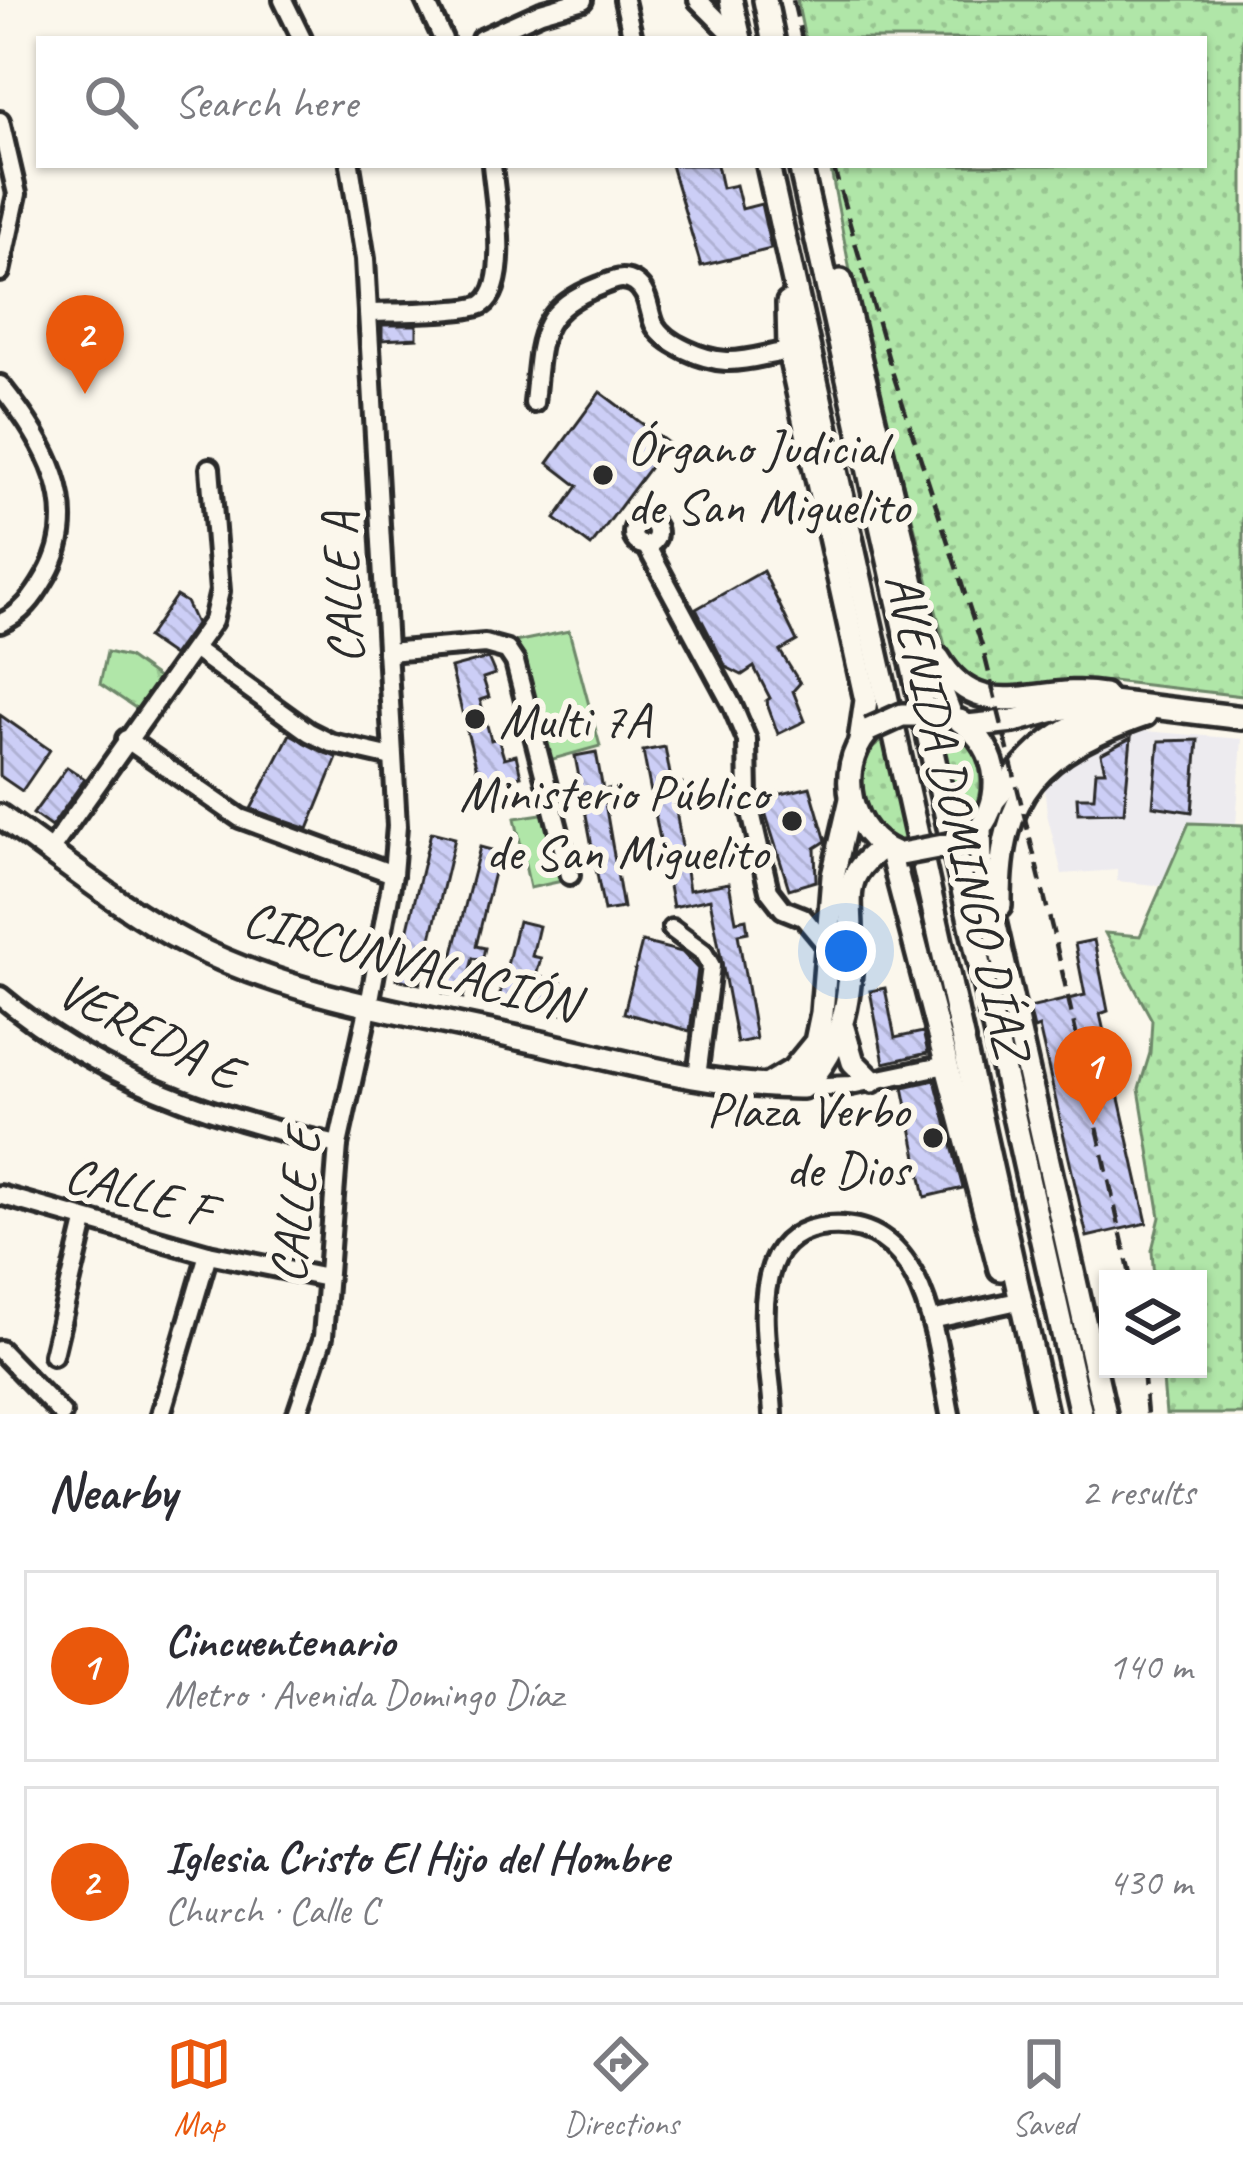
<!DOCTYPE html>
<html lang="en">
<head>
<meta charset="utf-8">
<style>
  body { margin:0; font-family:Caveat,sans-serif; background:#f7f7f7; color:#2b2b33 }
  .controls { position:absolute; right:36px; bottom:36px; display:grid; overflow:hidden; border-radius:0px; box-shadow:0 3px 9px #0004 }
  .controls button { width:108px; height:108px; display:grid; place-items:center; padding:0; border:0; border-bottom:3px solid #e1e1e2; background:#fff; color:#2b2b33; font:60px sans-serif }
  .you { position:absolute; left:846px; top:951px; width:42px; height:42px; margin:-30px; border:9px solid #fff; border-radius:50%; background:#1a73e8; box-shadow:0 0 0 18px #1a73e833 }
  .badge { display:grid; place-items:center; width:78px; height:78px; border-radius:50%; background:#ea580c; color:#fff; font-size:39px; font-weight:700 }
  .pin { position:absolute; translate:-50% -99px; filter:drop-shadow(0 3px 6px #0008) }
  .pin::after { content:''; position:absolute; top:63px; width:42px; height:36px; background:inherit; clip-path:polygon(0 0,100% 0,50% 100%) }
  .list { margin:0; padding:0; list-style:none }
  h2 { display:flex; justify-content:space-between; align-items:center; height:156px; margin:0; padding:0 48px; font-size:51px }
  h2 small { font-size:39px; font-weight:400; color:#7c7c81 }
  .list li { display:grid; grid-template-columns:78px 1fr auto; gap:36px; align-items:center; box-sizing:border-box; height:192px; margin:0 24px 24px; padding:0 24px; border:3px solid #e1e1e2; border-radius:0px }
  .list b { display:block; font-size:45px; white-space:nowrap }
  .list p { margin:0; font-size:39px; white-space:nowrap; color:#7c7c81 }
  .list em { font-size:39px; font-style:normal; color:#7c7c81 }
  .icon { flex:none; width:66px; height:66px; fill:none; stroke:currentColor; stroke-width:2; stroke-linecap:round; stroke-linejoin:round }
  .map { position:relative; flex:none; width:1243px; height:1414px; overflow:hidden }
  .search { position:absolute; background:#fff; box-shadow:0 3px 9px #0004; left:36px; right:36px; top:36px; height:132px; display:flex; align-items:center; gap:30px; box-sizing:border-box; padding:0 42px; border-radius:0px; color:#7c7c81; font-size:45px }
  .sheet { height:588px; background:#fff }
  nav { display:flex; justify-content:space-around; align-items:center; box-sizing:border-box; height:168px; border-top:3px solid #e1e1e2; background:#fff; font-size:33px; color:#7c7c81 }
  nav a { display:grid; justify-items:center; gap:6px }
  nav .on { color:#ea580c }
  .map>svg:first-child { display:block }
  .built { fill:#edebef }
  .grass { fill:url(#grass-dots); stroke:#6e886a; stroke-width:3 }
  .park { fill:url(#park-tufts); stroke:#6e886a; stroke-width:3 }
  .garden { fill:#b0e6a8; stroke:#6e886a; stroke-width:3 }
  .building { fill:url(#building-back-hatch); stroke:#2b2b2b; stroke-width:3 }
  .lines { fill:none; stroke-linecap:round; stroke-linejoin:round }
  .minor-casing { stroke:#2b2b2b; stroke-width:26 }
  .major-casing { stroke:#2b2b2b; stroke-width:30 }
  .minor { stroke:#fbf7ec; stroke-width:16 }
  .major { stroke:#fbf7ec; stroke-width:21 }
  .rail { stroke:#2b2b2b; stroke-width:4.5; stroke-dasharray:18 9; stroke-linecap:butt }
  .major-bridge-casing { stroke:#2b2b2b; stroke-width:30; stroke-linecap:butt }
  .major-bridge { stroke:#fbf7ec; stroke-width:21 }
  .poi-dot { fill:#2b2b2b; stroke:#fbf7ec; stroke-width:4.5 }
  .labels { text-anchor:middle; stroke-width:12; stroke-linejoin:round; paint-order:stroke }
  .poi-label { font-size:51px; fill:#2b2b2b; stroke:#fbf7ec; text-anchor:start }
  .street-label { font-size:51px; fill:#2b2b2b; stroke:#fbf7ec }
</style>
</head>
<body>
<div class="map">
<svg width="1243" height="1414" viewBox="0 0 1243 1414">
  <defs>
    <pattern id="grass-dots" width="8" height="8" patternUnits="userSpaceOnUse" patternTransform="scale(3)"><rect width="8" height="8" fill="#b0e6a8"/><path d="M2 2h.1M6 6h.1" fill="none" stroke="#98c591" stroke-width="1.8" stroke-linecap="round"/></pattern>
    <pattern id="park-tufts" width="24" height="20" patternUnits="userSpaceOnUse" patternTransform="scale(3)"><rect width="24" height="20" fill="#b0e6a8"/><path d="M3 7l-1-3M5 7V3M7 7l1-3M15 17l-1-3M17 17v-4M19 17l1-3" fill="none" stroke="#98c591"/></pattern>
    <pattern id="building-back-hatch" width="6" height="6" patternUnits="userSpaceOnUse" patternTransform="scale(3)"><rect width="6" height="6" fill="#cccef6"/><path d="M-1 5l2 2M0 0l6 6M5-1l2 2" fill="none" stroke="#afb1d3"/></pattern>
  </defs>
  <rect width="100%" height="100%" fill="#fbf7ec"/>
  <filter id="ink" filterUnits="userSpaceOnUse"><feTurbulence type="fractalNoise" baseFrequency=".00833" numOctaves="2"/><feDisplacementMap in="SourceGraphic" scale="24" xChannelSelector="R" yChannelSelector="G"/><feConvolveMatrix kernelMatrix="1 2 1 2 8 2 1 2 1" color-interpolation-filters="sRGB"/></filter>
  <g filter="url(#ink)">
    <polygon class="built" points="1132,730 1242,739 1236,825 1189,823 1165,886 1117,881 1117,870 1062,874 1047,814 1044,782 1091,746"/>
    <g class="grass">
      <polygon points="797,0 1243,0 1243,696 1112,681 993,695 951,669 854,292 830,165 1204,165 1204,39 805,39"/>
      <path d="M938,727C987,738 991,794 963,828Z"/>
      <path d="M885,740L906,841C861,834 840,759 885,740Z"/>
      <polygon points="1189,823 1243,825 1243,1414 1166,1414 1162,1369 1198,1369 1198,1279 1154,1279 1152,1250 1160,1217 1139,1089 1150,1053 1152,1020 1105,933 1140,936"/>
    </g>
    <polygon class="park" points="107,652 128,657 165,683 143,713 100,684"/>
    <g class="garden">
      <polygon points="569,631 600,746 546,761 515,642"/>
      <polygon points="548,813 562,881 530,888 515,818"/>
    </g>
    <g class="building">
      <polygon points="671,165 717,165 722,188 736,185 742,209 761,204 771,249 701,266"/>
      <polygon points="382,325 417,325 417,338 382,340"/>
      <polygon points="600,392 668,443 591,546 555,519 578,486 548,463"/>
      <polygon points="763,571 797,641 780,651 800,683 793,691 805,721 778,734 766,701 770,698 754,667 742,675 726,667 696,609"/>
      <polygon points="176,596 186,602 196,624 173,656 147,638"/>
      <polygon points="488,658 495,674 483,678 489,697 480,700 491,740 498,738 504,758 516,755 521,776 481,786 451,668"/>
      <polygon points="0,715 50,750 22,791 0,776"/>
      <polygon points="290,734 337,758 308,829 251,809"/>
      <polygon points="1131,738 1124,812 1078,813 1077,797 1094,797 1096,771 1105,771 1101,754"/>
      <polygon points="1198,740 1192,812 1153,806 1159,741"/>
      <polygon points="665,747 672,785 682,783 684,796 674,798 689,890 729,883 736,921 746,919 748,932 738,934 756,1039 737,1043 710,899 673,907 643,751"/>
      <polygon points="596,752 603,790 613,788 615,801 605,803 623,908 604,911 575,756"/>
      <polygon points="67,767 85,779 51,827 33,814"/>
      <polygon points="810,787 826,841 815,848 816,881 789,889 761,799"/>
      <polygon points="431,832 455,838 420,984 396,979"/>
      <polygon points="480,847 499,852 476,946 485,948 482,961 473,958 463,998 443,993"/>
      <polygon points="518,921 539,926 532,956 541,958 536,976 561,982 558,994 575,998 570,1016 499,998"/>
      <polygon points="1094,940 1108,1011 1100,1014 1147,1223 1087,1237 1039,1027 1034,1029 1029,1008 1085,995 1075,944"/>
      <polygon points="642,942 682,952 698,969 690,1031 624,1013"/>
      <polygon points="885,988 895,1038 923,1032 928,1053 884,1063 870,991"/>
      <polygon points="935,1080 963,1188 925,1197 903,1087"/>
    </g>
    <g class="lines">
      <g class="minor-casing">
        <g id="minor">
          <polyline points="283,0 302,39"/>
          <polyline points="425,0 443,39"/>
          <polyline points="624,0 633,39"/>
          <polyline points="698,0 737,39"/>
          <polyline points="481,39 541,12 583,0"/>
          <polyline points="0,121 17,194 0,272"/>
          <path d="M368,313C388,312 470,313 483,304C511,285 495,196 492,165"/>
          <path d="M0,385C44,440 86,507 46,576C34,597 22,614 0,623"/>
          <path d="M534,403C541,341 535,311 600,286C612,281 623,275 635,283C649,292 648,310 654,324C664,344 704,360 726,361C746,362 769,354 789,351"/>
          <circle cx="645" cy="533" r="12"/>
          <polyline points="646,545 732,705 747,740 748,799 769,891 783,909 803,917 828,947"/>
          <polyline points="194,649 309,732 331,743 392,757"/>
          <polyline points="387,652 485,644 507,650 515,662 570,875"/>
          <polyline points="126,739 240,818 393,874"/>
          <polyline points="49,852 213,621 220,591 210,468"/>
          <polyline points="672,929 703,952 711,966 697,1077"/>
          <path d="M0,996C98,1078 214,1118 338,1145"/>
          <polyline points="803,1087 851,1085 946,1065"/>
          <polyline points="0,1195 208,1254 327,1278"/>
          <polyline points="931,1320 1009,1303"/>
          <polyline points="0,1350 62,1414"/>
          <polyline points="53,1355 85,1222"/>
          <polyline points="161,1414 208,1254"/>
          <polyline points="297,1414 323,1337 338,1145 369,1005 393,874 397,826 365,259 350,165"/>
          <path d="M773,1414C771,1367 756,1312 772,1266C781,1241 802,1228 828,1226C927,1218 936,1343 950,1414"/>
        </g>
      </g>
      <g class="major-casing">
        <g id="major">
          <polyline points="731,0 740,39"/>
          <polyline points="765,0 773,39"/>
          <polyline points="768,165 1046,1414"/>
          <polyline points="800,165 1081,1414"/>
          <polyline points="841,281 934,671 951,716"/>
          <polyline points="788,303 789,351 866,700 860,741"/>
          <path d="M938,658C981,730 1040,682 1104,695"/>
          <path d="M960,721C1002,748 1007,804 971,838"/>
          <polyline points="967,726 1014,721 1058,709 1111,702 1243,718"/>
          <path d="M867,733C835,771 849,833 895,853"/>
          <path d="M994,800C1029,759 1060,718 1117,716"/>
          <path d="M0,816C63,860 121,909 189,944C291,997 412,1014 523,1039C615,1059 708,1088 803,1087C847,1045 852,989 851,930C851,912 847,890 856,874C862,863 872,855 882,847"/>
          <polyline points="980,829 981,863 1105,1414"/>
          <polyline points="891,852 1000,1269"/>
          <path d="M1000,906C999,790 1040,752 1145,715"/>
          <polyline points="843,1028 853,1062 872,1081"/>
          <polyline points="768,1085 793,1070 816,1042 822,1013 833,876 851,799"/>
        </g>
      </g>
      <use href="#minor" class="minor"/>
      <use href="#major" class="major"/>
      <g class="rail">
        <polyline points="793,0 802,39"/>
        <polyline points="833,165 892,371 983,649 1056,944 1131,1279"/>
        <polyline points="1143,1369 1147,1414"/>
      </g>
      <g class="major-bridge-casing">
        <g id="major-bridge">
          <polyline points="869,730 902,715 939,715"/>
          <polyline points="901,854 959,843"/>
        </g>
      </g>
      <use href="#major-bridge" class="major-bridge"/>
    </g>
  </g>
  <g class="poi-dot">
    <circle cx="603" cy="475" r="12"/>
    <circle cx="475" cy="719" r="12"/>
    <circle cx="792" cy="821" r="12"/>
    <circle cx="933" cy="1138" r="12"/>
  </g>
  <g class="labels">
    <g class="poi-label">
      <text x="627" y="464">Órgano Judicial<tspan x="627" dy="59">de San Miguelito</tspan></text>
      <text x="499" y="737">Multi 7A</text>
      <text x="768" y="810" text-anchor="end">Ministerio Público<tspan x="768" dy="59">de San Miguelito</tspan></text>
      <text x="909" y="1127" text-anchor="end">Plaza Verbo<tspan x="909" dy="59">de Dios</tspan></text>
    </g>
    <g class="street-label">
      <text transform="translate(341 588) rotate(-93)" y="18">CALLE A</text>
      <text transform="translate(959 815) rotate(77)" y="18">AVENIDA DOMINGO DÍAZ</text>
      <text transform="translate(411 960) rotate(15)" y="18">CIRCUNVALACIÓN</text>
      <text transform="translate(150 1030) rotate(27)" y="18">VEREDA E</text>
      <text transform="translate(139 1191) rotate(15)" y="18">CALLE F</text>
      <text transform="translate(294 1206) rotate(-84)" y="18">CALLE E</text>
    </g>
  </g>
</svg>
<div class="controls">
<button><svg class="icon" aria-label="layers" viewBox="0 0 24 24"><path d="M12 4l9 5-9 5-9-5zM3 14l9 5 9-5"/></svg></button>
</div>
<div class="you"></div>
<div class="pin badge" style="left:1093px;top:1125px">1</div>
<div class="pin badge" style="left:85px;top:394px">2</div>
<div class="search"><svg class="icon" aria-label="search" viewBox="0 0 24 24"><circle cx="10" cy="10" r="6"/><path d="M15 15l6 6"/></svg>Search here</div>
</div>
<section class="sheet">
<h2>Nearby<small>2 results</small></h2>
<ul class="list">
<li><span class="badge">1</span><div><b>Cincuentenario</b><p>Metro · Avenida Domingo Díaz</p></div><em>140 m</em></li>
<li><span class="badge">2</span><div><b>Iglesia Cristo El Hijo del Hombre</b><p>Church · Calle C</p></div><em>430 m</em></li>
</ul>
</section>
<nav>
<a class="on"><svg class="icon" aria-label="map" viewBox="0 0 24 24"><path d="M3 6l6-2 6 2 6-2v14l-6 2-6-2-6 2zM9 4v14M15 6v14"/></svg>Map</a>
<a><svg class="icon" aria-label="directions" viewBox="0 0 24 24"><path d="M12 3l9 9-9 9-9-9zM9 14v-3h6M13 9l2 2-2 2"/></svg>Directions</a>
<a><svg class="icon" aria-label="saved" viewBox="0 0 24 24"><path d="M7 4h10v16l-5-4-5 4z"/></svg>Saved</a>
</nav>
</body>
</html>
